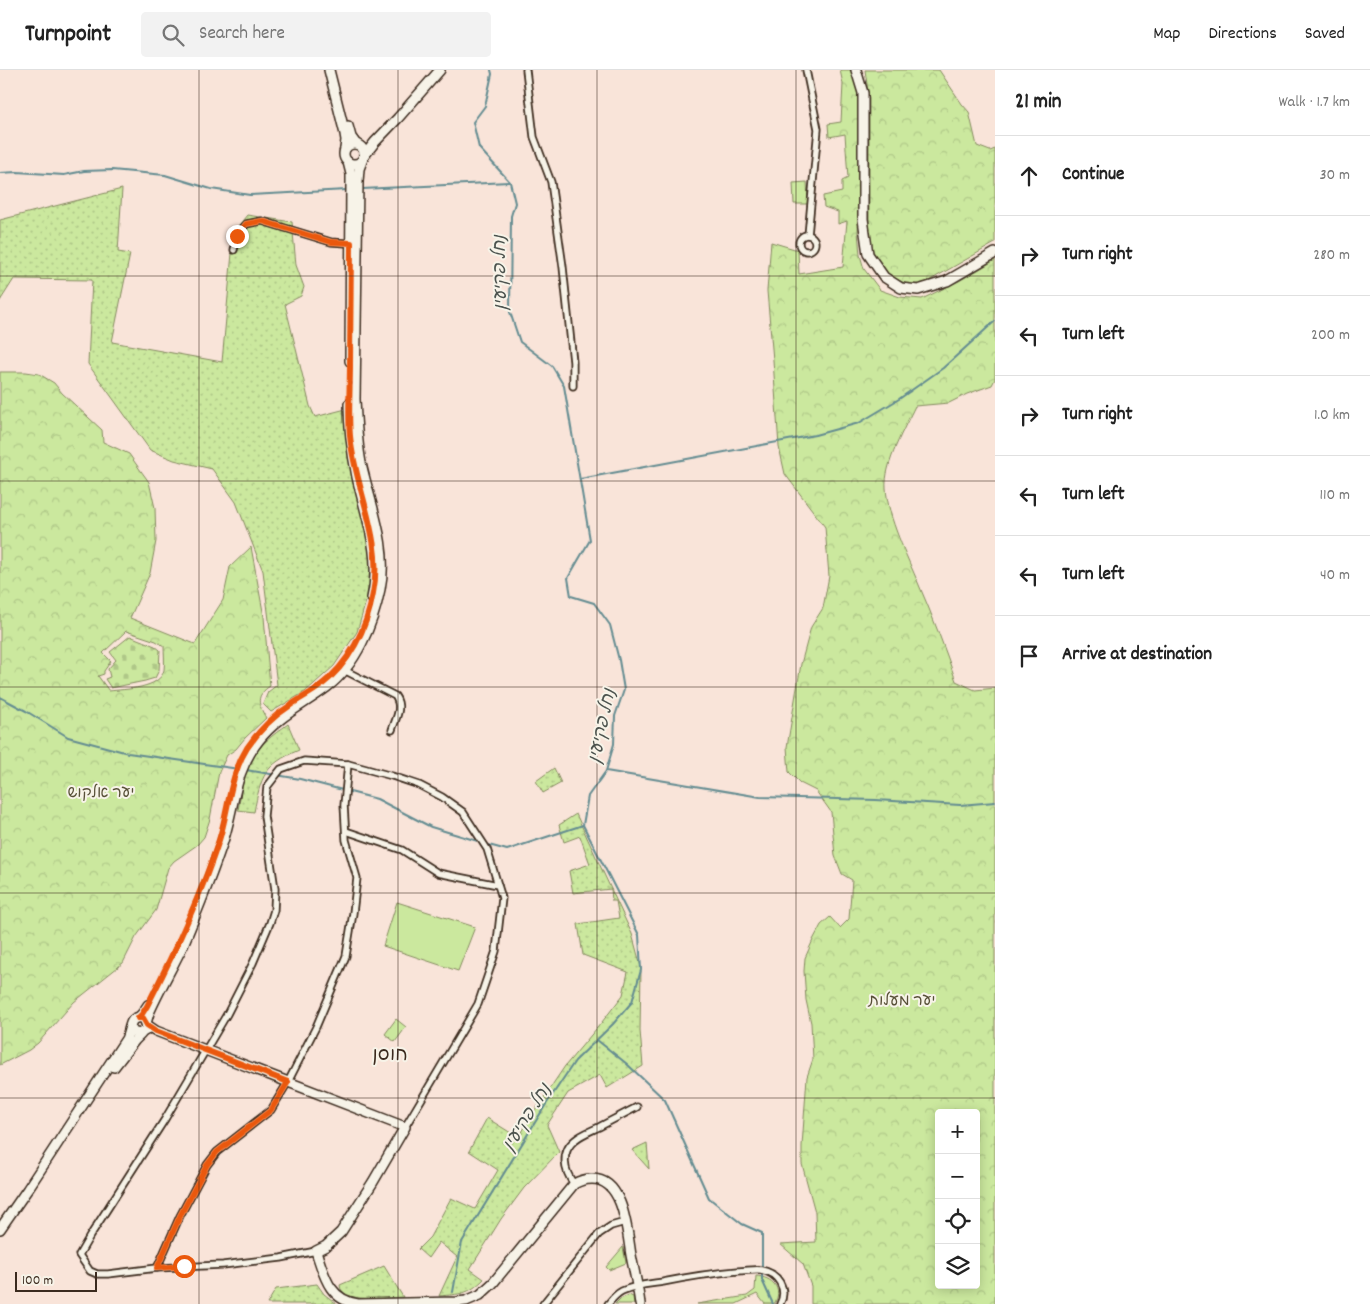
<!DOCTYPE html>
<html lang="en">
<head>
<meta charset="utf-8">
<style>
  body { margin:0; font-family:Dekko,"Playpen Sans Hebrew",sans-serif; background:#f2f2f2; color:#222 }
  .controls { position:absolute; right:15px; bottom:15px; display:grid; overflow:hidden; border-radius:5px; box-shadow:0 2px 12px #0003 }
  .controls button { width:45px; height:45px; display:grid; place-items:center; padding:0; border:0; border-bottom:1px solid #e0e0e0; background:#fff; color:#222; font:25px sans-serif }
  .scale { position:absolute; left:15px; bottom:12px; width:82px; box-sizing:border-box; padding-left:5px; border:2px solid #3b2a1e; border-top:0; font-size:14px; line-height:18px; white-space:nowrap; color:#3b2a1e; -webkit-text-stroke:4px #f7f3e8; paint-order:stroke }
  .stop { position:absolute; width:15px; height:15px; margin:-11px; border:4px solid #ea580c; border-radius:50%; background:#fff }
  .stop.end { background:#ea580c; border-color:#fff; box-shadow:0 1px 5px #0008 }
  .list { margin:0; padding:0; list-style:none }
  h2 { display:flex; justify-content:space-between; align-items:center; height:65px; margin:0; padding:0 20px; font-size:21px }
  h2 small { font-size:16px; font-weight:400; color:#767676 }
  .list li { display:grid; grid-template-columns:32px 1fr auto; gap:15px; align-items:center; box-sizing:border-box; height:80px; padding:0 20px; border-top:1px solid #e0e0e0 }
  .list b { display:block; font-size:19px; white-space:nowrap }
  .list em { font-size:16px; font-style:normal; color:#767676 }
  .icon { flex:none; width:28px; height:28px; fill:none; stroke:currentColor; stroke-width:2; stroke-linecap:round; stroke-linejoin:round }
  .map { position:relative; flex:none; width:995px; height:1234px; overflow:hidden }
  header { display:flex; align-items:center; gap:30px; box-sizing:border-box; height:70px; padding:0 25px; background:#fff; border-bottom:1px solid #e0e0e0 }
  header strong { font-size:24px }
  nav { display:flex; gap:28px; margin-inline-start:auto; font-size:18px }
  .search { width:350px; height:45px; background:#f2f2f2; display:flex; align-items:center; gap:12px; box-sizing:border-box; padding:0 18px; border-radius:5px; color:#767676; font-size:19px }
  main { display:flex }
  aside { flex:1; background:#fff }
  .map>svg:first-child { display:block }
  .grass { fill:url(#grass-dots); stroke:#83895e }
  .forest { fill:url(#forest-crowns); stroke:#83895e; fill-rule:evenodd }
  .cemetery { fill:url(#cemetery-stones); stroke:#83895e }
  .green { fill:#cbe89e; stroke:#83895e }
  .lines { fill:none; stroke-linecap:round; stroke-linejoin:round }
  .stream { stroke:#648c91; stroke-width:2 }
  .street-casing { stroke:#3b2a1e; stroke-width:9 }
  .secondary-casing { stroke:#3b2a1e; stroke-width:12 }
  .primary-casing { stroke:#3b2a1e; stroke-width:12 }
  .street { stroke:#f7f3e8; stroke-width:5.5 }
  .secondary { stroke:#f7f3e8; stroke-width:9 }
  .primary { stroke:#f7f3e8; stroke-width:9 }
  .route { stroke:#ea580c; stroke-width:6 }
  .grid { fill:none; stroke:#3b2a1e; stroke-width:1; stroke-opacity:0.55 }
  .labels { text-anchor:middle; stroke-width:4; stroke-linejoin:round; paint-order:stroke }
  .park-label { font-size:16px; fill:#585038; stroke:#f7f3e8 }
  .water-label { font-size:18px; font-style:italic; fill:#4c534e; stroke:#f7f3e8 }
  .quarter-label { font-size:19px; fill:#3b2a1e; stroke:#f7f3e8 }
</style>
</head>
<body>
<header>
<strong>Turnpoint</strong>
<div class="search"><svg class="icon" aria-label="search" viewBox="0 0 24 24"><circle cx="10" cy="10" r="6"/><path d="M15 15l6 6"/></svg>Search here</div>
<nav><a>Map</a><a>Directions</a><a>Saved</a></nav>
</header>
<main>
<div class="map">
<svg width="995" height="1234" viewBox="0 0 995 1234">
  <defs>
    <pattern id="grass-dots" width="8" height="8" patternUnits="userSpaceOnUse" patternTransform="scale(1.25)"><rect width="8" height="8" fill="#cbe89e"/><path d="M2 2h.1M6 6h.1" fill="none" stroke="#afc788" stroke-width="1.8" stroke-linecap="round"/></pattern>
    <pattern id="forest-crowns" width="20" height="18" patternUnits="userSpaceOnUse" patternTransform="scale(1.25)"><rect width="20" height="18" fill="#cbe89e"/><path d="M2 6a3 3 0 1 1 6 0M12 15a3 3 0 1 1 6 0" fill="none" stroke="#afc788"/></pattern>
    <pattern id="cemetery-stones" width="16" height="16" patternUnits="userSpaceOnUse" patternTransform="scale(1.25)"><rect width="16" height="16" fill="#cbe89e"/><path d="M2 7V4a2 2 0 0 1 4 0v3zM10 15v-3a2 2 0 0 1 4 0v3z" fill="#afc788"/></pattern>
  </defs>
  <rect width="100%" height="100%" fill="#f9e4d9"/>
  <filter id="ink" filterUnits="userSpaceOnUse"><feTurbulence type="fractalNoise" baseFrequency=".02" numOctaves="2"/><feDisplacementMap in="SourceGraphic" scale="10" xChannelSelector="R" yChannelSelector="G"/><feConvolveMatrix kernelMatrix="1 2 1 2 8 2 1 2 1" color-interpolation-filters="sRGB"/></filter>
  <g filter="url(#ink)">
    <g class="grass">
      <polygon points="122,119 118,182 130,184 112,272 222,292 234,161 247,145 292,152 296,195 304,217 301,226 285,234 310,336 315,347 346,339 373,484 371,514 357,562 334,596 305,622 271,642 263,634 268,622 277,615 263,501 236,432 212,399 174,390 150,380 88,294 92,210 14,209 0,231 0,150"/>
      <path d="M288,654L299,680C264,695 261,706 254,742L238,740C241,725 242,708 249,694C257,676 273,665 288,654Z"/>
      <polygon points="554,698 561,713 543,723 536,711"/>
      <path d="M576,744L632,864L641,897L640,961L643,996L607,1018L600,1005L568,1023L547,1055L559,1082L524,1118L501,1149L470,1199L484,1209C468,1225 460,1224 439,1226L457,1187L439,1172L428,1188L418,1179L430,1167L451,1128L475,1139L498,1100L469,1081L487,1048L519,1068L528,1051L565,996L602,952L623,925L628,902L583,885L578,854L619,848L616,831H612L611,819L573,823L569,801L590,794L580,766L564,772L559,755Z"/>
      <polygon points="647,1073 649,1099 632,1080"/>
      <path d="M384,1196L403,1227C389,1228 340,1234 340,1215Z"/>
      <polygon points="317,1214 324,1224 337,1234 267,1234 276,1219"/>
    </g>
    <g class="forest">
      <path d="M840,0H852L860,28L862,46L858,162L860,185L864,199L880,220L900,227L922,229L959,211L995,190V309L992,315L967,324L949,333L915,336C905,357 884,394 886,418C888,449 907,486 919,515C933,547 945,579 956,611L975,620L995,618V1234H811V1216L803,1194L780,1174L816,1172L815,1142L802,1094V1076L807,1007L813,989L811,953L806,930L804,901L805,888L813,870L821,855L830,847L840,858L849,849L852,810L842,804L835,786L831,742L816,721L800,713L789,702L787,677L801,594L811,557L823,538L829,506L825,457L785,404L779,377L773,290L767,221L771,172L798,180L799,204L843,197L847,151L838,154V142L824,137L823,126L842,122V111L848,108L845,64L829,67L828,54L841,52L843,14ZM939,1043H976V1215H939Z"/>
      <polygon points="865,0 939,0 962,34 969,42 977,76 990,81 995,79 995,173 925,213 909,215 890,206 875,187 869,168 869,29"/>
      <path d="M0,302H26L39,304L54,313L62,323L102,360L103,372L129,384L136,394L149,412L155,438L156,471L150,503L130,548L195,574L223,530L230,497L251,477L264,547L270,616C255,626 258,634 266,648L245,668L236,679L227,685L219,702L210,749L204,767L197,775L174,791L168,798L156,840L136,867L123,893L74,932L38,973L29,980L0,995ZM126,561L156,571L164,576C164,583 165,593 164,600C160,619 125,619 109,621L98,606L104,604V601L111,591L103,583Z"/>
    </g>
    <polygon class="cemetery" points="130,566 155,576 160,580 159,600 155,608 145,611 111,618 105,609 110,607 108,599 116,590 110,582"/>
    <g class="green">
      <polygon points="807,112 808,134 794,134 793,113"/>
      <polygon points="397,832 475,857 458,901 383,876"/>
      <polygon points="396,949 406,957 395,972 385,964"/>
      <polygon points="623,1177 626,1193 609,1200 606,1197"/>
      <path d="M756,1206C772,1207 784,1219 774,1234H765L757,1224L736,1234H697L747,1226L755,1220Z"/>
      <polygon points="629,1225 633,1227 634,1234 615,1234 620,1229"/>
    </g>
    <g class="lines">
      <g class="stream">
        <polyline points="0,103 17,102 64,105 84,101 112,100 165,105 211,119 250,125 347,120"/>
        <polyline points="362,119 509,112"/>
        <polyline points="580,409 815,365 859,353 899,329 943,298 995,251"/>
        <polyline points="0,627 26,641 68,667 128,683 239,699"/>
        <polyline points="246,700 300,709 377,729 431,757 481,772"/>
        <polyline points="606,701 760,727 876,730 960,735 995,732"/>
        <polyline points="485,774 507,780 583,755"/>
        <polyline points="597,970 627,994 665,1030 709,1128 742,1154 762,1163 762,1210 773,1234"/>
        <polyline points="453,1222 462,1172 545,1036 575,991 613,954 632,932 641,900 639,865 583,755 588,726 606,701 614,674 615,646 624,620 619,590 610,555 594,533 571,526 568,508 590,470 564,316 552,296 520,272 510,242 511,146 515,133 510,112 479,78 473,52 485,36 492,4 491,0"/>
      </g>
      <g class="street-casing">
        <g id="street">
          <polyline points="526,0 534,67 551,112 563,197 573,292 573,316"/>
          <polyline points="806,0 818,59 808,165"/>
          <circle cx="807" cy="173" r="8"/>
          <polyline points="234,180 237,166 246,154 262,151 331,172 346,173 353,172"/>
          <path d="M344,600L395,626C403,637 396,648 392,660"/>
          <polyline points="346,761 402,780 438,803 498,815"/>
          <path d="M574,1114C564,1101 560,1082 575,1070C582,1064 591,1061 599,1057C612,1050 624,1044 637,1037"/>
          <polyline points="316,1181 281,1188 223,1195 157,1198 108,1204 97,1204 90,1201 79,1185 90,1166 165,1049 227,944 253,893 270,853 274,840 275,819 264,746 267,717 281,699 304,691 348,694 392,706 419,715 442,727 463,742 487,779 498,815 502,828 496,881 478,934 405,1057"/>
          <polyline points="157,1198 180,1146 207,1095 217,1082 271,1040 288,1012 316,957 346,886 353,843 357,808 346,770 344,735 348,694"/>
          <polyline points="543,1234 599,1164 611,1156 625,1152"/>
          <path d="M608,1234C612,1229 616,1224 622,1221C634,1215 649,1214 663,1212C688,1207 713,1203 738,1201C746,1201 754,1199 761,1200C778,1203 788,1219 780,1234"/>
        </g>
      </g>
      <g class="secondary-casing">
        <g id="secondary">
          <polyline points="856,0 863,23 863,149 868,184 884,207 901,218 918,220 947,211 995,183"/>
          <polyline points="364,86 375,72 398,48 440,0"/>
          <path d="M147,955L156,961L405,1057L373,1112L341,1162L326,1176L316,1181C324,1205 329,1230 358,1234L457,1232L466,1231L480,1225L493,1213L574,1114C579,1111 585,1109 592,1109C624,1109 627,1161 631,1185C634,1201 638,1217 640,1234"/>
        </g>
      </g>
      <g class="primary-casing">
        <g id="primary">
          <polyline points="329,0 345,64 346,70 345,79"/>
          <polyline points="348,56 351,67 356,74"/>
          <circle cx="354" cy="84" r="10"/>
          <polyline points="348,92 351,104 351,111 350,291"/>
          <path d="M349,334C349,359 352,382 357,407C366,447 382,486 372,528"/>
          <polyline points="138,948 142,944 148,935"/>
          <path d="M146,953L149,943C159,920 172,898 183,875C196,844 209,812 220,780C235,742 231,705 259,670C277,647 303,635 327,617C356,595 373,554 380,519C389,477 370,434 361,393C357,372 356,350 355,329L358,112L359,99L362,91"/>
          <polyline points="114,997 135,970 141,964"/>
          <path d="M0,1159L27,1120L126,969C129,963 130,951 134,949C143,943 148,953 146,960L139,964L133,962L131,958"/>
        </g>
      </g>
      <use href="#street" class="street"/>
      <use href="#secondary" class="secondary"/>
      <use href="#primary" class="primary"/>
    </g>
  </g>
  <g class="lines" filter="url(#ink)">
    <path class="route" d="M184,1196L157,1198L180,1146L207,1095L217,1082L271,1040L288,1012L156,961L147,955L143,948H138L142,944L147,936C174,883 200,828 219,770C229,739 229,707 247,678C258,662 272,647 288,637C298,629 310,624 320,616C349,594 367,559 373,523C384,470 355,419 350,366C348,343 350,318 350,295C350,254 351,213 351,173L331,172L262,151L246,154L237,166"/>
  </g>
  <path class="grid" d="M199,0V1234M398,0V1234M597,0V1234M796,0V1234M0,206H995M0,411H995M0,617H995M0,823H995M0,1028H995"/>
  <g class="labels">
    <g class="park-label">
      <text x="101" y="727">יער אלקוש</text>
      <text x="902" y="935">יער מעלות</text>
    </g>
    <g class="water-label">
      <text transform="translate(499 203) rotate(-91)" y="6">נחל פקיעין</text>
      <text transform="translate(601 656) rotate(-78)" y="6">נחל פקיעין</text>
      <text transform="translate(526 1047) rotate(-58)" y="6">נחל פקיעין</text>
    </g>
    <g class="quarter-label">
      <text x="390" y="990">חוסן</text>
    </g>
  </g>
</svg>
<div class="controls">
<button>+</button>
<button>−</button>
<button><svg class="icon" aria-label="locate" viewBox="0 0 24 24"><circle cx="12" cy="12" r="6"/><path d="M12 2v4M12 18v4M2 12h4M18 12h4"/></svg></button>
<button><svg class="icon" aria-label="layers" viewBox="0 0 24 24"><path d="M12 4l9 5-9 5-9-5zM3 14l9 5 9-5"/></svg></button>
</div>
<div class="scale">100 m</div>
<div class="stop" style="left:184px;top:1196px"></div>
<div class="stop end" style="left:237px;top:166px"></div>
</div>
<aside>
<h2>21 min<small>Walk · 1.7 km</small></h2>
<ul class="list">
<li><svg class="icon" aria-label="ahead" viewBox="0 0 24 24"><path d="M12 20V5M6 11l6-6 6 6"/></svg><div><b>Continue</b></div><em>30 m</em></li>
<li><svg class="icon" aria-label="right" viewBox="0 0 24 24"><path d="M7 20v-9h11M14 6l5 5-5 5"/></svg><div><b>Turn right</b></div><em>280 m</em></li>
<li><svg class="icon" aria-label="left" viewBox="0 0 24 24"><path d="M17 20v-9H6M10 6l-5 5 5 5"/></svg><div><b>Turn left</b></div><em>200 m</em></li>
<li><svg class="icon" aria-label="right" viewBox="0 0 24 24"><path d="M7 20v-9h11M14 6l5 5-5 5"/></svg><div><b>Turn right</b></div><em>1.0 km</em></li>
<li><svg class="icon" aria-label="left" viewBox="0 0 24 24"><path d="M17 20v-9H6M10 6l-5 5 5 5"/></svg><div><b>Turn left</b></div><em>110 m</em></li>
<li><svg class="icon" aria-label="left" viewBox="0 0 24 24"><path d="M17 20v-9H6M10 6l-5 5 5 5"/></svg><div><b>Turn left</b></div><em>40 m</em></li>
<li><svg class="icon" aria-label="arrive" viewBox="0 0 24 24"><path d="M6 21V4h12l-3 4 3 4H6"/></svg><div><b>Arrive at destination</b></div></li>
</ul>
</aside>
</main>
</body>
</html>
